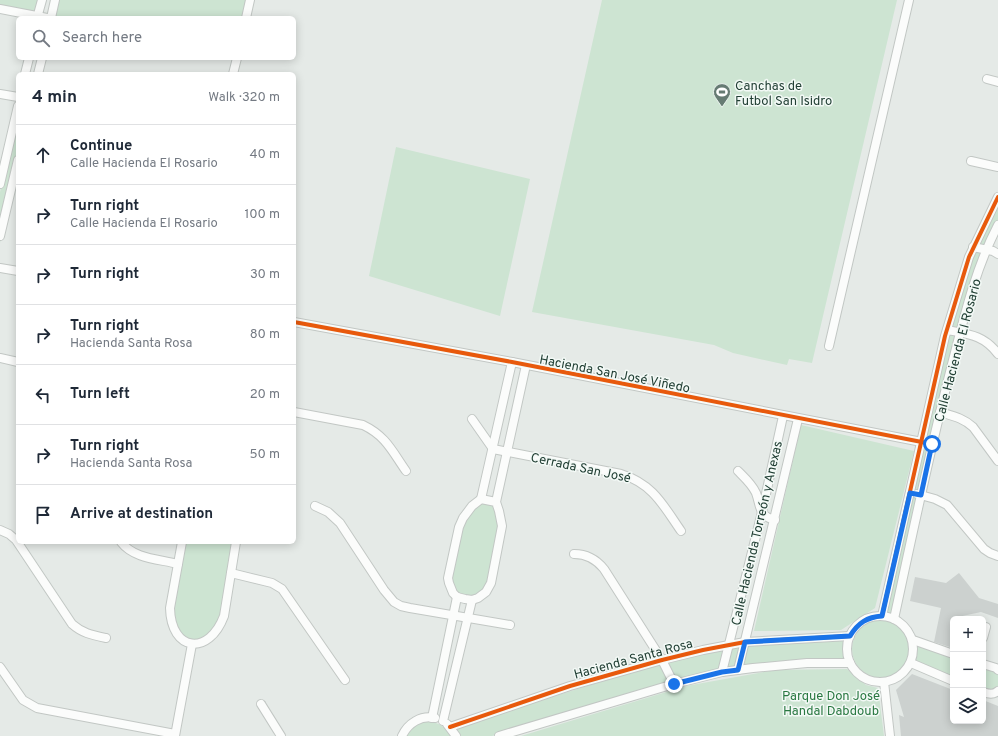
<!DOCTYPE html>
<html lang="en">
<head>
<meta charset="utf-8">
<style>
  body { margin:0; font-family:Overpass,sans-serif; background:#f6f6f7; color:#1f2937 }
  .controls { position:absolute; right:12px; bottom:12px; display:grid; overflow:hidden; border-radius:6px; box-shadow:0 2px 10px #0003 }
  .controls button { width:36px; height:36px; display:grid; place-items:center; padding:0; border:0; border-bottom:1px solid #e0e1e3; background:#fff; color:#1f2937; font:20px sans-serif }
  .stop { position:absolute; width:12px; height:12px; margin:-9px; border:3px solid #1a73e8; border-radius:50%; background:#fff }
  .stop.end { background:#1a73e8; border-color:#fff; box-shadow:0 1px 4px #0008 }
  .list { margin:0; padding:0; list-style:none }
  h2 { display:flex; justify-content:space-between; align-items:center; height:52px; margin:0; padding:0 16px; font-size:17px }
  h2 small { font-size:13px; font-weight:400; color:#747a83 }
  .list li { display:grid; grid-template-columns:26px 1fr auto; gap:12px; align-items:center; box-sizing:border-box; height:60px; padding:0 16px; border-top:1px solid #e0e1e3 }
  .list b { display:block; font-size:15px; white-space:nowrap }
  .list p { margin:0; font-size:13px; white-space:nowrap; color:#747a83 }
  .list em { font-size:13px; font-style:normal; color:#747a83 }
  .icon { flex:none; width:22px; height:22px; fill:none; stroke:currentColor; stroke-width:2; stroke-linecap:round; stroke-linejoin:round }
  .map { position:relative; flex:none; width:998px; height:736px; overflow:hidden }
  .search { position:absolute; background:#fff; box-shadow:0 2px 10px #0003; left:16px; top:16px; width:280px; height:44px; display:flex; align-items:center; gap:10px; box-sizing:border-box; padding:0 14px; border-radius:6px; color:#747a83; font-size:15px }
  .panel { position:absolute; background:#fff; box-shadow:0 2px 10px #0003; left:16px; top:72px; width:280px; height:472px; border-radius:6px }
  .map>svg:first-child { display:block }
  .green { fill:#cde4d2 }
  .building { fill:#ccd1cf }
  .lines { fill:none; stroke-linecap:round; stroke-linejoin:round }
  .minor-casing { stroke:#c2c7c4; stroke-width:10 }
  .minor { stroke:#fbfcfb; stroke-width:8 }
  .cycleway-casing { stroke:#f3f9f6; stroke-width:6 }
  .cycleway { stroke:#e8590c; stroke-width:4 }
  .route { stroke:#1a73e8; stroke-width:5 }
  .labels { text-anchor:middle; stroke-width:3; stroke-linejoin:round; paint-order:stroke }
  .poi-label { font-size:13px; fill:#213f34; stroke:#f3f9f6; text-anchor:start }
  .street-label { font-size:13px; fill:#213f34; stroke:#f3f9f6 }
  .park-label { font-size:13px; fill:#297841; stroke:#f3f9f6 }
</style>
</head>
<body>
<div class="map">
<svg width="998" height="736" viewBox="0 0 998 736">
  <rect width="100%" height="100%" fill="#e5eae7"/>
  <g class="green">
    <polygon points="0,0 38,0 35,11 0,5"/>
    <polygon points="59,0 247,0 243,18 68,18 55,16"/>
    <polygon points="602,0 897,0 812,363 789,359 787,365 733,353 714,345 532,312"/>
    <polygon points="18,114 18,164 0,243 0,192"/>
    <polygon points="396,147 530,179 500,316 369,276"/>
    <polygon points="998,202 998,222 985,247 893,615 884,614 948,334 971,258"/>
    <polygon points="801,425 914,451 875,608 841,630 754,631"/>
    <polygon points="482,502 491,503 497,511 500,526 490,582 484,592 473,597 458,594 452,587 450,580 461,528 466,517"/>
    <polygon points="184,542 234,542 222,617 217,630 198,641 181,636 174,626 171,608"/>
    <circle cx="881" cy="649" r="29"/>
    <polygon points="847,638 845,649 846,659 676,681 492,736 459,736 454,728 666,661 748,644"/>
    <polygon points="915,644 953,656 953,678 915,662 916,652"/>
    <polygon points="983,666 995,671 998,674 998,688 994,691 983,690"/>
    <polygon points="847,669 866,685 878,688 884,736 521,736 686,686 775,670"/>
    <path d="M428,721C440,723 445,727 452,736H406C412,727 417,723 428,721Z"/>
  </g>
  <g class="building">
    <polygon points="959,573 979,598 998,604 998,618 981,612 953,618 953,648 934,642 941,608 910,601 915,577 946,583"/>
    <polygon points="912,674 953,690 953,721 983,721 983,700 998,706 998,736 901,736 899,715 904,717 896,690"/>
  </g>
  <g class="lines">
    <g class="minor-casing">
      <g id="minor">
        <polyline points="0,9 47,18"/>
        <polyline points="37,18 42,0"/>
        <polyline points="51,18 55,0"/>
        <polyline points="246,18 250,0"/>
        <polyline points="25,74 29,58"/>
        <polyline points="38,74 42,58"/>
        <polyline points="233,74 237,58"/>
        <polyline points="987,79 998,82"/>
        <polyline points="0,94 18,97"/>
        <polyline points="971,161 998,167"/>
        <polyline points="0,184 18,106"/>
        <polyline points="0,236 18,160"/>
        <polyline points="973,247 993,251 998,254"/>
        <polyline points="0,268 18,271"/>
        <polyline points="294,322 512,362 932,444"/>
        <path d="M947,330C968,334 984,335 998,354"/>
        <polyline points="829,346 909,0"/>
        <polyline points="0,358 18,362"/>
        <path d="M294,412L363,425C386,436 392,451 406,471"/>
        <path d="M940,412C953,416 963,418 973,427L998,461"/>
        <path d="M472,419L493,449L621,474C653,484 663,505 681,531"/>
        <path d="M738,471C744,477 752,484 756,493C761,506 758,516 775,520"/>
        <polyline points="917,494 935,499 947,505 984,549 990,553 998,556"/>
        <polyline points="481,499 512,362"/>
        <polyline points="496,502 481,499 472,506 463,518 459,527 448,578 449,583 453,593 457,597 465,599 472,600 478,598 486,592 491,583 502,526 499,511 496,502 526,365"/>
        <polyline points="315,506 328,512 340,523 384,590 394,602 401,606 410,608 510,625"/>
        <path d="M0,530L9,534L16,540L72,624C82,633 92,635 106,638"/>
        <path d="M121,542C134,559 159,559 178,564"/>
        <path d="M182,542L170,608C171,652 209,656 224,616L236,542"/>
        <path d="M574,554C587,554 596,559 604,569L662,660L674,684"/>
        <polyline points="231,573 272,583 282,589 345,680"/>
        <circle cx="880" cy="649" r="33"/>
        <polyline points="882,616 945,336 969,257 998,197"/>
        <path d="M894,619C912,536 929,454 950,372C963,322 974,271 998,225"/>
        <polyline points="983,638 986,627"/>
        <polyline points="913,640 953,654"/>
        <polyline points="911,663 953,681"/>
        <polyline points="983,664 996,668 998,670"/>
        <polyline points="0,667 23,700 37,708 175,734"/>
        <polyline points="738,670 798,419"/>
        <polyline points="722,672 762,512 783,416"/>
        <polyline points="884,682 890,736"/>
        <path d="M983,692C989,694 993,695 998,691"/>
        <polyline points="261,704 281,736"/>
        <polyline points="432,718 457,597"/>
        <polyline points="443,721 472,600"/>
        <polyline points="447,724 456,736"/>
        <polyline points="450,727 570,686 662,660 703,650 745,642 850,636"/>
        <polyline points="175,736 192,644"/>
        <path d="M402,736C408,723 421,715 435,718"/>
        <polyline points="499,736 674,684 722,672 753,668 807,663 850,663"/>
      </g>
    </g>
    <use href="#minor" class="minor"/>
    <g class="cycleway-casing">
      <g id="cycleway">
        <polyline points="294,322 512,362 932,444"/>
        <polyline points="882,616 945,336 969,257 998,197"/>
        <polyline points="450,727 570,686 662,660 703,650 745,642 850,636"/>
      </g>
    </g>
    <use href="#cycleway" class="cycleway"/>
  </g>
  <g class="lines">
    <path class="route" d="M674,684L722,672L738,670L745,642L850,636C858,623 867,617 882,616L910,493L921,495L932,444"/>
  </g>
  <defs>
    <g id="stadium-pin" transform="scale(0.9)"><path d="M0 17L-7.5 6A9.5 9.5 0 1 1 7.5 6Z" fill="#667b73" stroke="#f3f9f6"/><path d="M0-5a6.5 5 0 1 0 0 10a6.5 5 0 1 0 0-10ZM-3.5-1.8h7v3.6h-7Z" fill="#fff"/></g>
  </defs>
  <g fill-rule="evenodd">
    <use href="#stadium-pin" x="722" y="92"/>
  </g>
  <g class="labels">
    <g class="poi-label">
      <text x="735" y="90">Canchas de<tspan x="735" dy="15">Futbol San Isidro</tspan></text>
    </g>
    <g class="street-label">
      <text transform="translate(957 350) rotate(-75)" y="5">Calle Hacienda El Rosario</text>
      <text transform="translate(615 373) rotate(11)" y="5">Hacienda San José Viñedo</text>
      <text transform="translate(581 467) rotate(12)" y="5">Cerrada San José</text>
      <text transform="translate(756 533) rotate(-77)" y="5">Calle Hacienda Torreón y Anexas</text>
      <text transform="translate(633 658) rotate(-15)" y="5">Hacienda Santa Rosa</text>
    </g>
    <g class="park-label">
      <text x="831" y="700">Parque Don José<tspan x="831" dy="15">Handal Dabdoub</tspan></text>
    </g>
  </g>
</svg>
<div class="controls">
<button>+</button>
<button>−</button>
<button><svg class="icon" aria-label="layers" viewBox="0 0 24 24"><path d="M12 4l9 5-9 5-9-5zM3 14l9 5 9-5"/></svg></button>
</div>
<div class="stop" style="left:932px;top:444px"></div>
<div class="stop end" style="left:674px;top:684px"></div>
<div class="search"><svg class="icon" aria-label="search" viewBox="0 0 24 24"><circle cx="10" cy="10" r="6"/><path d="M15 15l6 6"/></svg>Search here</div>
<section class="panel">
<h2>4 min<small>Walk · 320 m</small></h2>
<ul class="list">
<li><svg class="icon" aria-label="ahead" viewBox="0 0 24 24"><path d="M12 20V5M6 11l6-6 6 6"/></svg><div><b>Continue</b><p>Calle Hacienda El Rosario</p></div><em>40 m</em></li>
<li><svg class="icon" aria-label="right" viewBox="0 0 24 24"><path d="M7 20v-9h11M14 6l5 5-5 5"/></svg><div><b>Turn right</b><p>Calle Hacienda El Rosario</p></div><em>100 m</em></li>
<li><svg class="icon" aria-label="right" viewBox="0 0 24 24"><path d="M7 20v-9h11M14 6l5 5-5 5"/></svg><div><b>Turn right</b></div><em>30 m</em></li>
<li><svg class="icon" aria-label="right" viewBox="0 0 24 24"><path d="M7 20v-9h11M14 6l5 5-5 5"/></svg><div><b>Turn right</b><p>Hacienda Santa Rosa</p></div><em>80 m</em></li>
<li><svg class="icon" aria-label="left" viewBox="0 0 24 24"><path d="M17 20v-9H6M10 6l-5 5 5 5"/></svg><div><b>Turn left</b></div><em>20 m</em></li>
<li><svg class="icon" aria-label="right" viewBox="0 0 24 24"><path d="M7 20v-9h11M14 6l5 5-5 5"/></svg><div><b>Turn right</b><p>Hacienda Santa Rosa</p></div><em>50 m</em></li>
<li><svg class="icon" aria-label="arrive" viewBox="0 0 24 24"><path d="M6 21V4h12l-3 4 3 4H6"/></svg><div><b>Arrive at destination</b></div></li>
</ul>
</section>
</div>
</body>
</html>
